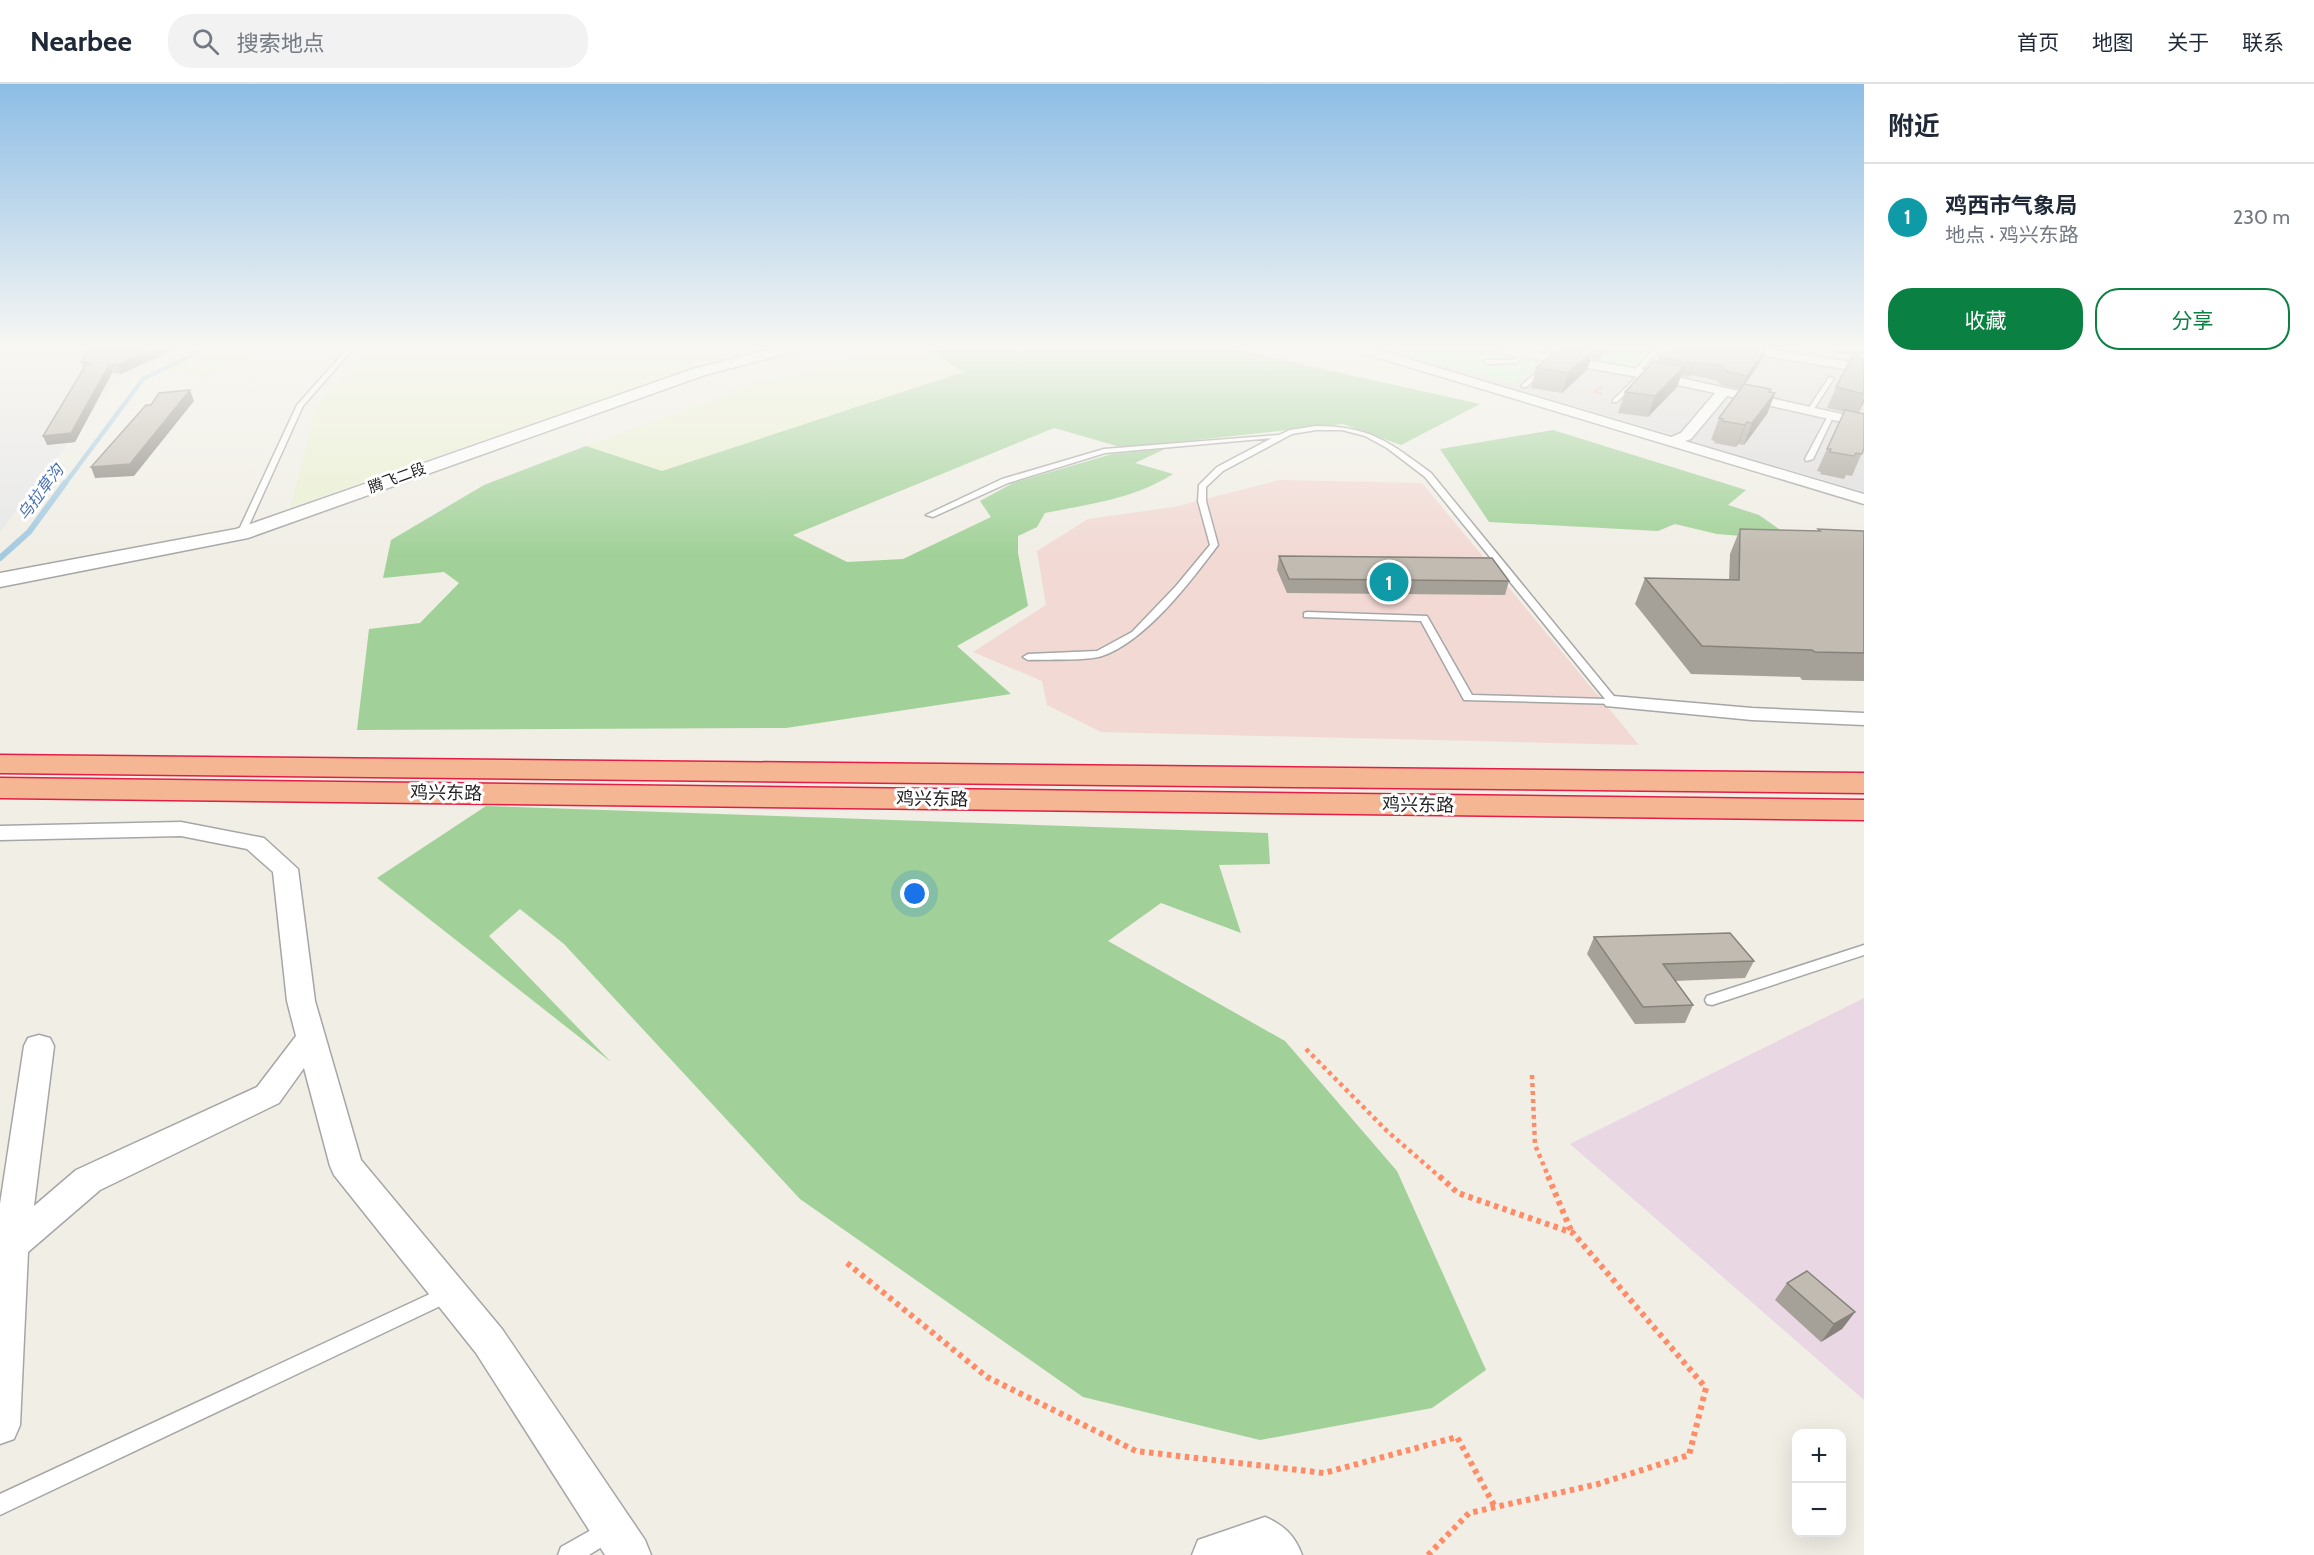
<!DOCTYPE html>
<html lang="zh">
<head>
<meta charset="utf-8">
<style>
  body { margin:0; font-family:Cabin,"Noto Sans SC",sans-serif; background:#f2f2f3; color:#1f2937 }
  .controls { position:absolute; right:18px; bottom:18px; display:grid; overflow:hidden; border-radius:12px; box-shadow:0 6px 24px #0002 }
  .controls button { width:54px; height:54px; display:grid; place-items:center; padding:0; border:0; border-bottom:2px solid #e0e1e3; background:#fff; color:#1f2937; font:30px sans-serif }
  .you { position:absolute; left:915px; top:810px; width:21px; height:21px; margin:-15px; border:4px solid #fff; border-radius:50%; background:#1a73e8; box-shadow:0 0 0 9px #1a73e833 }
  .badge { display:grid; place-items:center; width:39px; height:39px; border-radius:50%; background:#0b8043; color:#fff; font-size:20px; font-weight:700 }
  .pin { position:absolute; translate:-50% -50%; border:3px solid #fff; box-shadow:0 2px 6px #0006 }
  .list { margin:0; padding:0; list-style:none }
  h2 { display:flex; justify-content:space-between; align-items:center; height:78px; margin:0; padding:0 24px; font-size:26px }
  h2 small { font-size:20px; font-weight:400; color:#747a83 }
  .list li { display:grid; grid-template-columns:39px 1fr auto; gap:18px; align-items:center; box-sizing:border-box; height:108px; padding:0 24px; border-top:2px solid #e0e1e3 }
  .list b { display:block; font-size:22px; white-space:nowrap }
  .list p { margin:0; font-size:20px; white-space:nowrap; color:#747a83 }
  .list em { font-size:20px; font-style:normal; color:#747a83 }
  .actions { display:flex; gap:12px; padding:18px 24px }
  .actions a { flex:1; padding:14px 0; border:2px solid #0b8043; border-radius:24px; text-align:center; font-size:21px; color:#0b8043 }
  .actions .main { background:#0b8043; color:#fff }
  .icon { flex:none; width:33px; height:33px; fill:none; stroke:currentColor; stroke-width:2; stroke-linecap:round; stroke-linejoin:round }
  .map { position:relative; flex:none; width:1864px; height:1471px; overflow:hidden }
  header { display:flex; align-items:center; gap:36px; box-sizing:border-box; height:84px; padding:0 30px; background:#fff; border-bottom:2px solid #e0e1e3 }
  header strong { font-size:28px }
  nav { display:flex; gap:33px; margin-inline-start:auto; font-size:21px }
  .search { width:420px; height:54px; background:#f2f2f3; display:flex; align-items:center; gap:15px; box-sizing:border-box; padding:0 21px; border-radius:24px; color:#747a83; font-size:22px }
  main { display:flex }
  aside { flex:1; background:#fff }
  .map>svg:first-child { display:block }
  .residential { fill:#dddcdc }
  .commercial { fill:#f2d9d4 }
  .industrial { fill:#ead7e4 }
  .farmland { fill:#e9f0d0 }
  .forest { fill:#a1d198 }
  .park { fill:#c1fccd }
  .parking { fill:#e7e7e7 }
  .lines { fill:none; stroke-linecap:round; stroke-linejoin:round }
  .stream-far1 { stroke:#a4cae0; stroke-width:4.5 }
  .stream { stroke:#a4cae0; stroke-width:6 }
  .service-casing { stroke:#a6a6a6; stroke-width:3 }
  .minor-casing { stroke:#a6a6a6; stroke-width:3 }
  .tertiary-casing { stroke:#a6a6a6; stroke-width:3 }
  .trunk-casing { stroke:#e31e46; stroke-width:3 }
  .path-far2 { stroke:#ff8c67; stroke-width:2; stroke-dasharray:1.5 1.5; stroke-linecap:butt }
  .path-far1 { stroke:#ff8c67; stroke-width:4.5; stroke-dasharray:4 4; stroke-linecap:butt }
  .path { stroke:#ff8c67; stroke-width:6; stroke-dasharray:4.5 4.5; stroke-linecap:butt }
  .service { fill:#fff; fill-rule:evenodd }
  .minor { fill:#fff; fill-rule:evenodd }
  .tertiary { fill:#fff; fill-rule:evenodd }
  .trunk { fill:#f5b694; fill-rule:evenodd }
  .wall { fill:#a6a198 }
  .shaded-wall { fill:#87837c }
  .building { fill:#c1bbb1; stroke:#87837c; stroke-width:1.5 }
  .labels { text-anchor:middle; stroke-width:6; stroke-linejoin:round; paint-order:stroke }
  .far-street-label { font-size:15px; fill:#1f1f1f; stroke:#fff }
  .far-water-label { font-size:16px; font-style:italic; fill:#476eb4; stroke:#fff }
  .street-label { font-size:18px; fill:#1f1f1f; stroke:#fff }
</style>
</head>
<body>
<header>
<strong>Nearbee</strong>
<div class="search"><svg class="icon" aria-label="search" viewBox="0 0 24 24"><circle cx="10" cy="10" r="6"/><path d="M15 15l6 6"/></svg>搜索地点</div>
<nav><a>首页</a><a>地图</a><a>关于</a><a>联系</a></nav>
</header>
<main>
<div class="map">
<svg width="1864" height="1471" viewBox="0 0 1864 1471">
  <rect width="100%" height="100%" fill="#f0eee5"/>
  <polygon class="residential" points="1382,265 1714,265 1864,289 1864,408"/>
  <polygon class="commercial" points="1280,396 1422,399 1639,661 1101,648 1047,621 1042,597 973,568 1046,521 1037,467 1088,435 1174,423"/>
  <polygon class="industrial" points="1864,914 1864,1316 1570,1060"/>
  <g class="farmland">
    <polygon points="214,265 274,265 207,293 164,287"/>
    <polygon points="373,265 746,265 291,423 316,322"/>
    <polygon points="895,265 934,270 964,287 662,387 587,362 755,300"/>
  </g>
  <g class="forest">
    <path d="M944,265H1233L1480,320L1401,361L1343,340L1124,364L1054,344L793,451L847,478L903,475L991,433L980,417L1013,399L1112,370L1165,365L1135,379L1173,390C1133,415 1090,420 1045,429L1037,443L1018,452V469L1028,522L957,562L1011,610L786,644L357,646L369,545L420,539L459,499L444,488L383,494L391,456L484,401L586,362L662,387L963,288L930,267Z"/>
    <polygon points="1553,346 1746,406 1728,421 1759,431 1789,452 1781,455 1717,450 1675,440 1658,447 1489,438 1440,365"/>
    <polygon points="486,722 1268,749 1270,780 1219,781 1241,849 1161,819 1108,857 1285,957 1397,1087 1486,1286 1432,1324 1260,1356 1083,1313 800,1115 564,860 520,825 489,852 611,978 377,794"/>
  </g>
  <g class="park">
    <polygon points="1392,265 1489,265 1547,275 1515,300"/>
    <path d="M1613,265H1653C1631,288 1629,284 1599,278Z"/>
  </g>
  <polygon class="parking" points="0,265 195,265 111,303 0,448"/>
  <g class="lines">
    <g class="stream-far1">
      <polyline points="1766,265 1864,280"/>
      <polyline points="64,401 143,295 204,265"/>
    </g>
    <polyline class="stream" points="0,474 29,448 65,399"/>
    <g class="service-casing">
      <g id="service">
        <polygon points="347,265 353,265 303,322 245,450 238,452 237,450 297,321"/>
        <polygon points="1654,265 1660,265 1637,290 1633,290 1633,288"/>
        <polygon points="1524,268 1529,269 1516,279 1487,280 1484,278 1487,276 1513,276"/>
        <polygon points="1544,282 1549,283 1526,303 1522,303 1522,301"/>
        <polygon points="1641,289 1646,290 1617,318 1613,318 1613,316"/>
        <polygon points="1829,293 1834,294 1812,328 1808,328 1807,327"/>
        <polygon points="1829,330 1834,331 1813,375 1806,377 1805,375"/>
        <path d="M1316,342C1370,342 1389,358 1431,389L1617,616L1618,618L1617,620L1464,616L1421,537L1304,533V529L1307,528L1427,532L1472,611L1605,615L1425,393L1387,364L1365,352L1342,346H1316L1292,350L1223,387L1206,403V417L1218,461C1191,497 1146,557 1102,572C1089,577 1045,575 1028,576L1023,573L1028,570L1097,567L1132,548L1176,502L1210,461L1198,417L1199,401L1217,383L1272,354L1105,369L1008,399L933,433L926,431L1002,395L1104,365L1279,351L1290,346Z"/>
        <polygon points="1864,861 1864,871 1712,921 1707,920 1705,916 1707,912"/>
        <polygon points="447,1202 453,1204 456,1210 453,1216 0,1431 0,1410"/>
        <polygon points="609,1436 616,1440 620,1447 616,1454 589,1471 558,1471 561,1463"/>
      </g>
    </g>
    <g class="minor-casing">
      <g id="minor">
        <polygon points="1357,265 1375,265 1671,353 1681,349 1715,309 1650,295 1501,269 1495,265 1520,265 1650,287 1864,335 1864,343 1727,312 1691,355 1685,357 1864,410 1864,420 1359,268"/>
        <polygon points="1739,265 1766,265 1864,280 1864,288 1745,269"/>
        <polygon points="1613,612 1752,624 1864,629 1864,641 1752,636 1606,622 1603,618 1606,614"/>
        <polygon points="181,738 264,754 298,785 315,917 361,1076 502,1245 645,1456 651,1471 605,1471 476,1269 334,1091 330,1082 304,984 279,1019 100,1106 28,1168 20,1341 14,1355 0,1360 0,1120 24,962 28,954 39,951 50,954 54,962 34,1122 76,1086 257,1003 296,952 287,917 273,788 247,765 181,752 0,756 0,742"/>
        <path d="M1265,1433C1284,1441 1295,1452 1302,1471H1192L1198,1456Z"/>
      </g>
    </g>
    <g class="tertiary-casing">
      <polygon id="tertiary" points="771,265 795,265 793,268 705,291 248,454 0,503 0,489 236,445 693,285"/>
    </g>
    <g class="trunk-casing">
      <g id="trunk">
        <polygon points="0,671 1864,689 1864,709 0,689"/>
        <polygon points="0,694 1864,716 1864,736 0,714"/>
      </g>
    </g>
    <g class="path-far2">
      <polyline points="1441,265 1447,267 1448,270"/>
      <polyline points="1601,303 1594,308 1603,310"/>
    </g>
    <g class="path-far1">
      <polyline points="1306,965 1387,1047 1441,1094"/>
      <polyline points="1532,991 1535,1061 1549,1094"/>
    </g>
    <g class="path">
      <polyline points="1548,1092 1572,1149"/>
      <polyline points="847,1179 987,1293 1136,1367 1324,1389 1457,1353 1495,1423"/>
      <polyline points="1428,1471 1469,1429 1598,1400 1689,1371 1706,1304 1573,1149 1458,1109 1439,1092"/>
    </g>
    <use href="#service" class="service"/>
    <use href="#minor" class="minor"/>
    <use href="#tertiary" class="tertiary"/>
    <use href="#trunk" class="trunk"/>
  </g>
  <g class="wall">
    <polygon points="88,265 175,265 121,290 112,289 75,358 47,361 83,285 81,278"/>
    <polygon points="1535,265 1609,265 1598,276 1591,274 1587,286 1562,309 1531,304 1536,284 1554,268"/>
    <polygon points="1838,265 1864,265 1864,266 1860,273 1837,269"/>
    <polygon points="1659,273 1763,274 1745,300 1771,305 1770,308 1775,309 1767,330 1744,361 1738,360 1736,363 1714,359 1715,357 1711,356 1719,334 1740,305 1721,301 1716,296 1690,291 1688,293 1681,292 1677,303 1648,333 1618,329 1625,308 1658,278"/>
    <polygon points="1864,275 1864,318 1858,329 1864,364 1852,392 1846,391 1844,395 1820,390 1821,388 1817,387 1827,365 1844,328 1827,324 1836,303"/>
    <polygon points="1740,445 1817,447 1818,445 1864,447 1864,597 1802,596 1800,593 1691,590 1635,520 1645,494 1729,496 1730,470"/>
    <polygon points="1279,472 1509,497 1505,511 1287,509 1277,486"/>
    <polygon points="1594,853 1754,877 1745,894 1675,897 1693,921 1685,939 1635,940 1587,870"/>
    <polygon points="1787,1199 1855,1228 1842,1245 1821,1258 1775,1216"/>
  </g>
  <g class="shaded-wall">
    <polygon points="155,265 175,265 121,290 118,281"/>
    <polygon points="1601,265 1609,265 1598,276"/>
    <polygon points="1766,265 1767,265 1763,274 1742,305 1747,292"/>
    <polygon points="1593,267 1587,286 1562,309 1568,289"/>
    <polygon points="1694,278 1690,291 1688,293 1692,280"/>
    <polygon points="109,281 112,289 75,358 47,361 43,352"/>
    <polygon points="1684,283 1677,303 1648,333 1655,312"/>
    <polygon points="1771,305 1764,323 1775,309 1767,330 1744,361 1752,339"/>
    <polygon points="190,306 194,317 134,392 95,394 91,383"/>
    <polygon points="1864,314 1864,318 1857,331"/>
    <polygon points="1747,338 1738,360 1736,363 1745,341"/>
    <polygon points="1855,1228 1842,1245 1821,1258 1834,1240"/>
  </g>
  <g class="building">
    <polygon points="88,265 155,265 118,281 109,281 71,349 43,352 85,282 92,279 81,278"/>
    <polygon points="1558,265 1581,265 1593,267 1568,289 1536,284"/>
    <polygon points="1667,265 1766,265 1747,292 1726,287 1721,282 1694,278 1692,280 1659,273"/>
    <polygon points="1852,273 1864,275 1864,310 1836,303"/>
    <polygon points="1654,277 1684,283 1655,312 1625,308"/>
    <polygon points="1744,300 1771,305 1769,308 1775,309 1752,339 1747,338 1745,341 1722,337 1723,335 1719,334"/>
    <polygon points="190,306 130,380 91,383 146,321 151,321 159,309"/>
    <polygon points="1845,326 1864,330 1864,364 1862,370 1856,369 1854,372 1830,368 1831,365 1827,365"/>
    <polygon points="1740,445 1820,447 1818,445 1864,447 1864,569 1815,568 1812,566 1702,562 1645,494 1739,496"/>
    <polygon points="1279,472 1492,474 1509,497 1289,495"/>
    <polygon points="1730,849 1754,877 1663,880 1693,921 1643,923 1594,853"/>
    <polygon points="1807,1187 1855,1228 1834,1240 1787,1199"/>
  </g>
  <linearGradient id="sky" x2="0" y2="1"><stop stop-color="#8dbde5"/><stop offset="0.56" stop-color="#f8f7f3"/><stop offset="1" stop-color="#f8f7f3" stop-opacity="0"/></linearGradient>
  <rect width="1864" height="471" fill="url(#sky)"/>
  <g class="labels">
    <g class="far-street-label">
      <text transform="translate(397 394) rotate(-20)" y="5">腾飞二段</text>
    </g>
    <g class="far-water-label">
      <text transform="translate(40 408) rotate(-53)" y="6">乌拉草沟</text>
    </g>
    <g class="street-label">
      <text transform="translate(446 709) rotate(1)" y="6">鸡兴东路</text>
      <text transform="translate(932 715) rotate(1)" y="6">鸡兴东路</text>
      <text transform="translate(1418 721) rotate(1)" y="6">鸡兴东路</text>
    </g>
  </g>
</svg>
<div class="controls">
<button>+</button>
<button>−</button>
</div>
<div class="you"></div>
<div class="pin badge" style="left:1389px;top:498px;background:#0f9aa8">1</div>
</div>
<aside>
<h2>附近<small></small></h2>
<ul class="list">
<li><span class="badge" style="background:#0f9aa8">1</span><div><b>鸡西市气象局</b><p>地点 · 鸡兴东路</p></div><em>230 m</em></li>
</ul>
<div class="actions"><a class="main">收藏</a><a>分享</a></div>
</aside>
</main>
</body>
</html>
